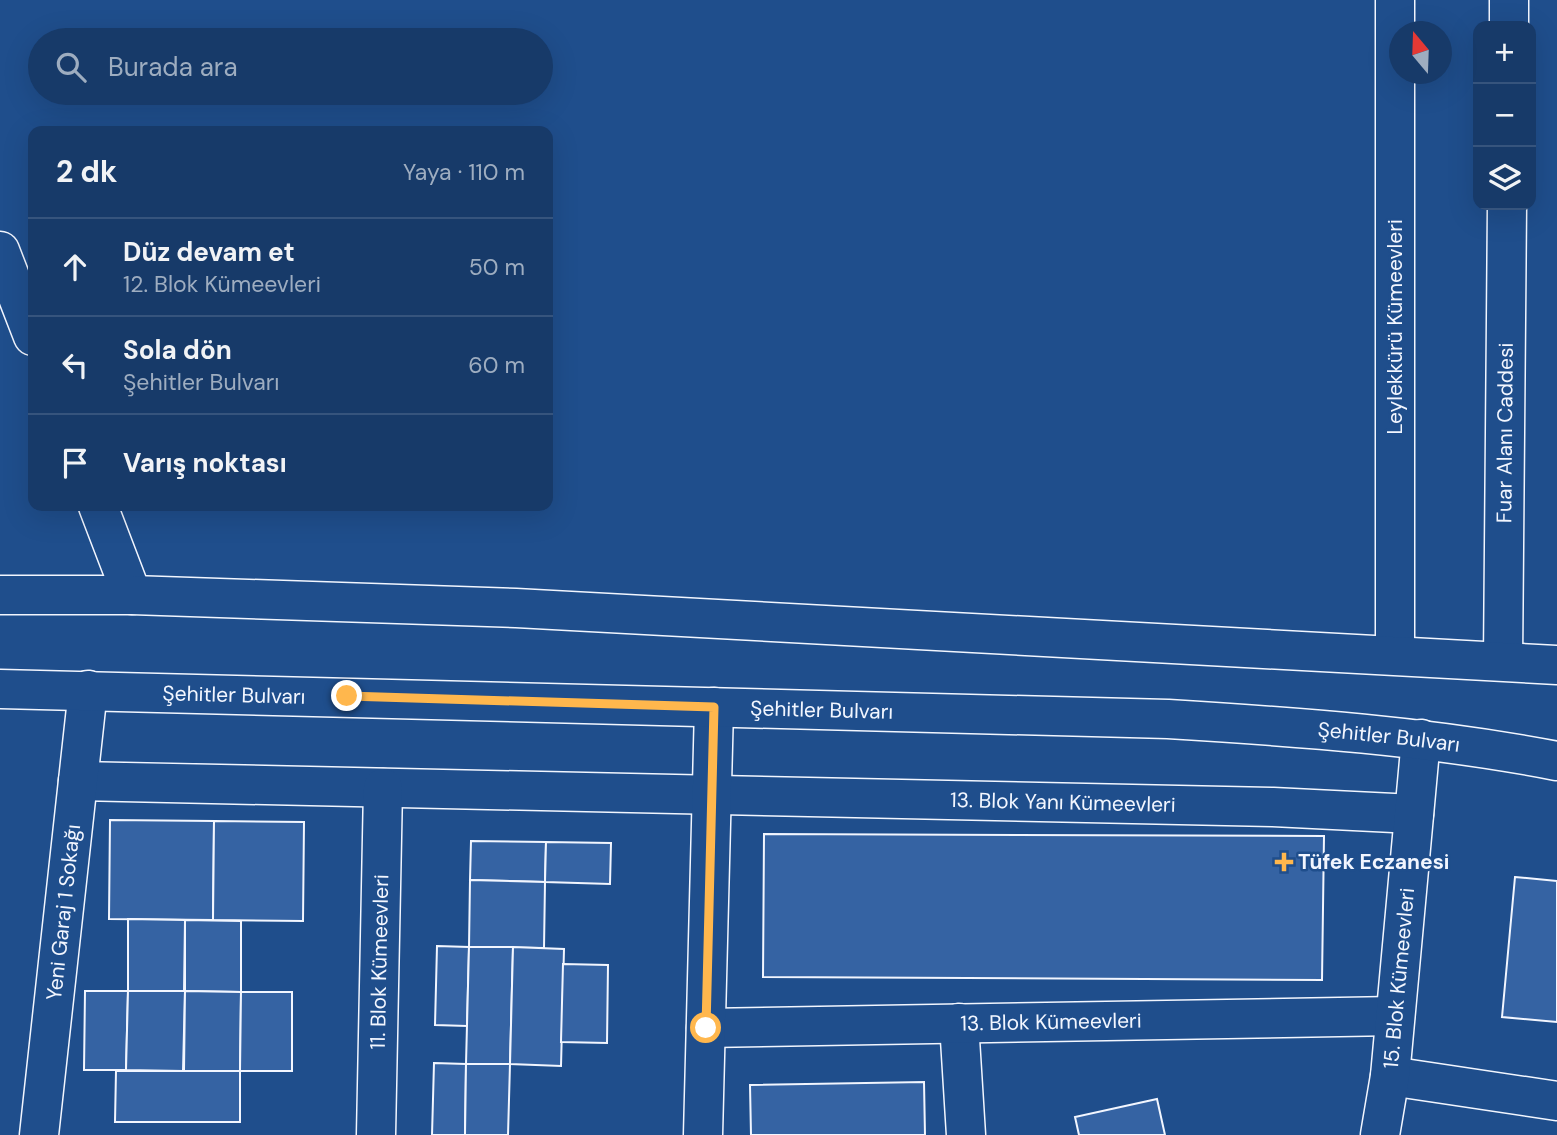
<!DOCTYPE html>
<html lang="tr">
<head>
<meta charset="utf-8">
<style>
  body { margin:0; font-family:"DM Sans",sans-serif; background:#244571; color:#f1f3f6 }
  .controls { position:absolute; right:21px; top:21px; display:grid; overflow:hidden; border-radius:14px; box-shadow:0 7px 28px #0002 }
  .controls button { width:63px; height:63px; display:grid; place-items:center; padding:0; border:0; border-bottom:2px solid #36547d; background:#173a69; color:#f1f3f6; font:35px sans-serif }
  .compass { position:absolute; left:1389px; top:21px; width:63px; height:63px; border-radius:50%; background:#173a69; box-shadow:0 7px 28px #0002; rotate:341deg }
  .stop { position:absolute; width:21px; height:21px; margin:-16px; border:5px solid #ffb74d; border-radius:50%; background:#fff }
  .stop.end { background:#ffb74d; border-color:#fff; box-shadow:0 2px 7px #0008 }
  .list { margin:0; padding:0; list-style:none }
  h2 { display:flex; justify-content:space-between; align-items:center; height:91px; margin:0; padding:0 28px; font-size:30px }
  h2 small { font-size:23px; font-weight:400; color:#9eadc0 }
  .list li { display:grid; grid-template-columns:46px 1fr auto; gap:21px; align-items:center; box-sizing:border-box; height:98px; padding:0 28px; border-top:2px solid #36547d }
  .list b { display:block; font-size:26px; white-space:nowrap }
  .list p { margin:0; font-size:23px; white-space:nowrap; color:#9eadc0 }
  .list em { font-size:23px; font-style:normal; color:#9eadc0 }
  .icon { flex:none; width:38px; height:38px; fill:none; stroke:currentColor; stroke-width:2; stroke-linecap:round; stroke-linejoin:round }
  .map { position:relative; flex:none; width:1557px; height:1135px; overflow:hidden }
  .search { position:absolute; background:#173a69; box-shadow:0 7px 28px #0002; left:28px; top:28px; width:525px; height:77px; display:flex; align-items:center; gap:18px; box-sizing:border-box; padding:0 24px; border-radius:38px; color:#9eadc0; font-size:26px }
  .panel { position:absolute; background:#173a69; box-shadow:0 7px 28px #0002; left:28px; top:126px; width:525px; height:385px; border-radius:14px }
  .map>svg:first-child { display:block }
  .building { fill:#3563a3; stroke:#f2f6ff; stroke-width:2 }
  .lines { fill:none; stroke-linecap:round; stroke-linejoin:round }
  .minor-casing { stroke:#f2f6ff; stroke-width:41 }
  .major-casing { stroke:#f2f6ff; stroke-width:41 }
  .minor { stroke:#1f4e8c; stroke-width:38 }
  .major { stroke:#1f4e8c; stroke-width:38 }
  .route { stroke:#ffb74d; stroke-width:9 }
  .poi-dot { fill:#ffb74d; stroke:#1f4e8c; stroke-width:2.5 }
  .labels { text-anchor:middle; stroke-width:5; stroke-linejoin:round; paint-order:stroke }
  .street-label { font-size:21px; fill:#f2f6ff; stroke:#1f4e8c }
  .poi-label { font-size:21px; font-weight:bold; fill:#f2f6ff; stroke:#1f4e8c; text-anchor:start }
</style>
</head>
<body>
<div class="map">
<svg width="1557" height="1135" viewBox="0 0 1557 1135">
  <rect width="100%" height="100%" fill="#1f4e8c"/>
  <g class="building">
    <polygon points="110,820 214,821 213,920 109,919"/>
    <polygon points="214,821 304,822 303,921 213,920"/>
    <polygon points="764,834 1324,836 1322,980 763,977"/>
    <polygon points="471,841 546,842 545,882 470,880"/>
    <polygon points="546,842 611,843 610,884 545,882"/>
    <polygon points="1515,877 1557,881 1557,1022 1502,1017"/>
    <polygon points="470,880 545,882 544,948 469,947"/>
    <polygon points="128,919 185,920 184,992 128,991"/>
    <polygon points="185,920 241,921 241,992 185,991"/>
    <polygon points="437,946 469,947 467,1026 435,1025"/>
    <polygon points="469,947 513,947 510,1064 466,1064"/>
    <polygon points="513,947 564,949 561,1066 510,1064"/>
    <polygon points="563,964 608,965 607,1043 561,1042"/>
    <polygon points="85,991 128,991 126,1070 84,1070"/>
    <polygon points="128,991 185,991 183,1071 126,1070"/>
    <polygon points="185,991 241,992 240,1071 184,1071"/>
    <polygon points="241,992 292,992 292,1071 240,1071"/>
    <polygon points="434,1063 466,1064 465,1135 432,1135"/>
    <polygon points="466,1064 510,1064 508,1135 465,1135"/>
    <polygon points="116,1071 240,1071 240,1122 115,1122"/>
    <polygon points="924,1082 925,1135 751,1135 750,1085"/>
    <polygon points="1157,1099 1165,1135 1079,1135 1075,1117"/>
  </g>
  <g class="lines">
    <g class="minor-casing">
      <g id="minor">
        <polyline points="1509,26 1509,0"/>
        <polyline points="0,251 33,336"/>
        <polyline points="98,506 132,595"/>
        <polyline points="1395,655 1395,0"/>
        <path id="s1" d="M1503,661L1507,205"/>
        <path id="s2" d="M78,781L1273,807L1414,814"/>
        <polyline points="959,1023 966,1135"/>
        <path id="s3" d="M706,1028L1395,1016"/>
        <polyline points="1390,1076 1557,1101"/>
        <path id="s4" d="M39,1135L88,690"/>
        <path id="s5" d="M376,1135L383,788"/>
        <polyline points="703,1135 714,707"/>
        <path id="s6" d="M1380,1135L1390,1076L1421,739"/>
      </g>
    </g>
    <g class="major-casing">
      <g id="major">
        <polyline points="0,595 132,595 516,608 1557,665"/>
        <path id="s7" d="M0,689L1168,719C1298,727 1428,736 1557,761"/>
      </g>
    </g>
    <use href="#minor" class="minor"/>
    <use href="#major" class="major"/>
  </g>
  <g class="lines">
    <polyline class="route" points="347,696 714,707 706,1028"/>
  </g>
  <path class="poi-dot" d="M1280.5 851.5h7v7h7v7h-7v7h-7v-7h-7v-7h7z"/>
  <g class="labels">
    <g class="street-label">
      <text transform="translate(1395 327) rotate(-90)" y="7">Leylekkürü Kümeevleri</text>
      <text dy="7" stroke="none"><textPath href="#s1" startOffset="228">Fuar Alanı Caddesi</textPath></text>
      <text dy="7" stroke="none"><textPath href="#s7" startOffset="234">Şehitler Bulvarı</textPath></text>
      <text dy="7" stroke="none"><textPath href="#s7" startOffset="822">Şehitler Bulvarı</textPath></text>
      <text dy="7" stroke="none"><textPath href="#s7" startOffset="1390">Şehitler Bulvarı</textPath></text>
      <text dy="7" stroke="none"><textPath href="#s2" startOffset="985">13. Blok Yanı Kümeevleri</textPath></text>
      <text dy="7" stroke="none"><textPath href="#s4" startOffset="224">Yeni Garaj 1 Sokağı</textPath></text>
      <text dy="7" stroke="none"><textPath href="#s5" startOffset="173">11. Blok Kümeevleri</textPath></text>
      <text dy="7" stroke="none"><textPath href="#s6" startOffset="158">15. Blok Kümeevleri</textPath></text>
      <text dy="7" stroke="none"><textPath href="#s3" startOffset="345">13. Blok Kümeevleri</textPath></text>
    </g>
    <g class="poi-label">
      <text x="1298" y="869">Tüfek Eczanesi</text>
    </g>
  </g>
</svg>
<div class="controls">
<button>+</button>
<button>−</button>
<button><svg class="icon" aria-label="layers" viewBox="0 0 24 24"><path d="M12 4l9 5-9 5-9-5zM3 14l9 5 9-5"/></svg></button>
</div>
<svg class="compass" viewBox="-18 -18 36 36"><path d="M0-13l5 13h-10z" fill="#e53935"/><path d="M0 13l5-13h-10z" fill="#9eadc0"/></svg>
<div class="stop" style="left:706px;top:1028px"></div>
<div class="stop end" style="left:347px;top:696px"></div>
<div class="search"><svg class="icon" aria-label="search" viewBox="0 0 24 24"><circle cx="10" cy="10" r="6"/><path d="M15 15l6 6"/></svg>Burada ara</div>
<section class="panel">
<h2>2 dk<small>Yaya · 110 m</small></h2>
<ul class="list">
<li><svg class="icon" aria-label="ahead" viewBox="0 0 24 24"><path d="M12 20V5M6 11l6-6 6 6"/></svg><div><b>Düz devam et</b><p>12. Blok Kümeevleri</p></div><em>50 m</em></li>
<li><svg class="icon" aria-label="left" viewBox="0 0 24 24"><path d="M17 20v-9H6M10 6l-5 5 5 5"/></svg><div><b>Sola dön</b><p>Şehitler Bulvarı</p></div><em>60 m</em></li>
<li><svg class="icon" aria-label="arrive" viewBox="0 0 24 24"><path d="M6 21V4h12l-3 4 3 4H6"/></svg><div><b>Varış noktası</b></div></li>
</ul>
</section>
</div>
</body>
</html>
